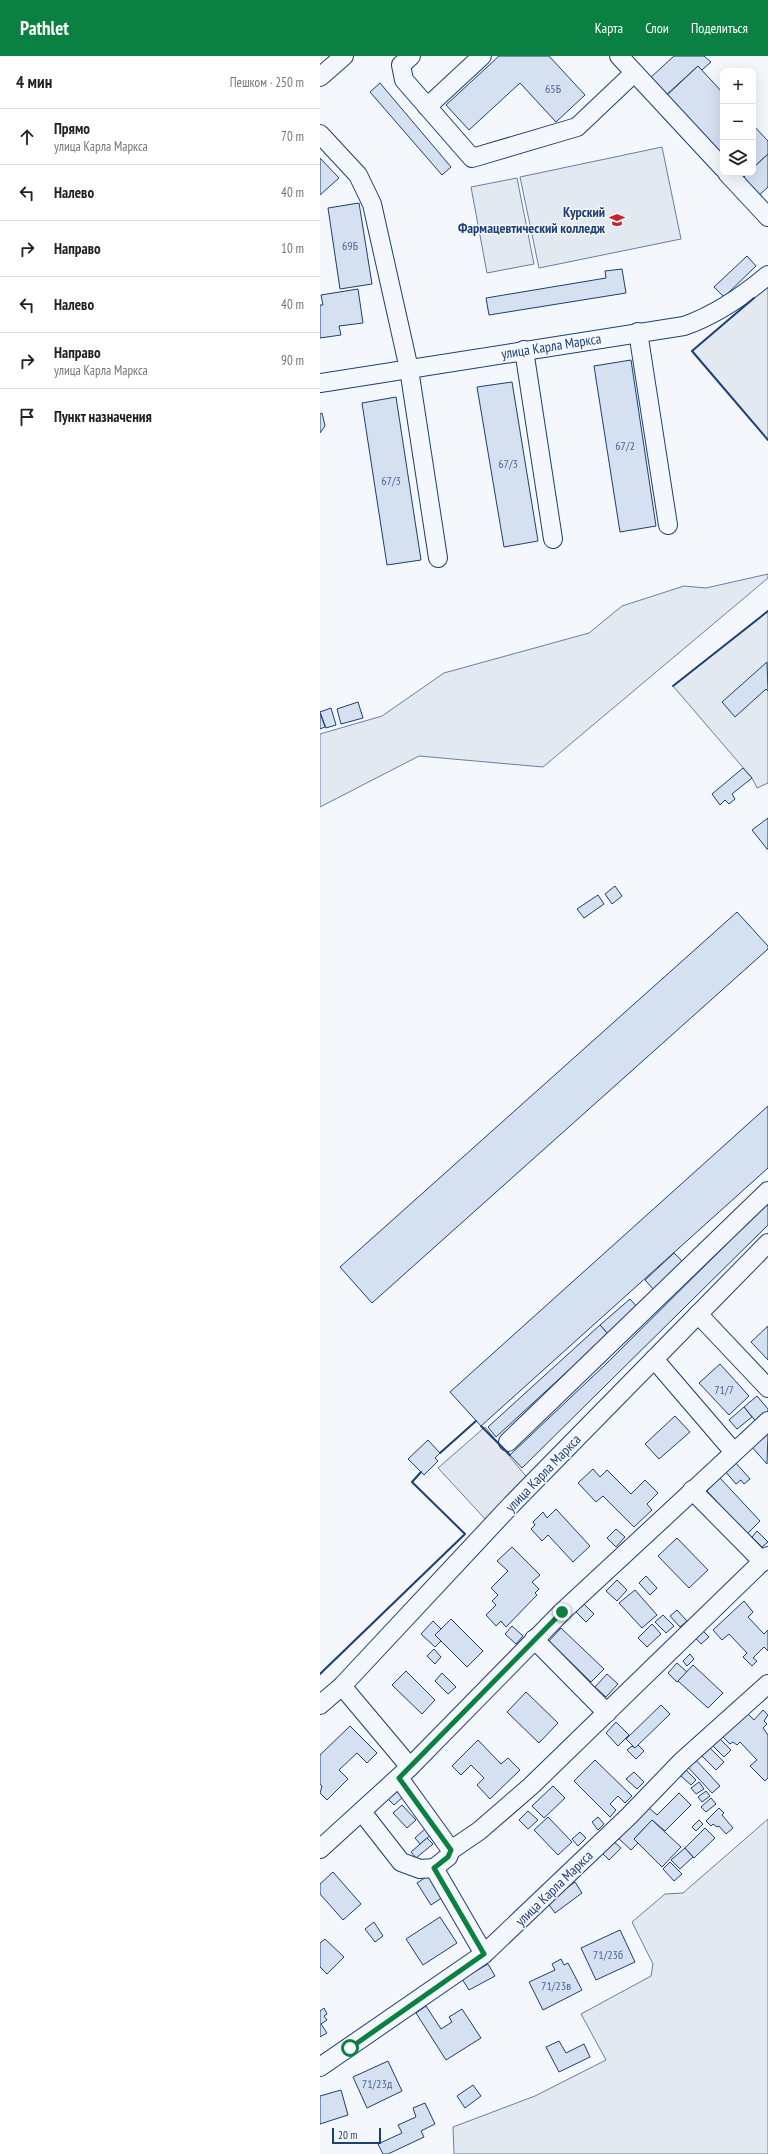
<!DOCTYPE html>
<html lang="ru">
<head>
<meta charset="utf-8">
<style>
  body { margin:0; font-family:"PT Sans Narrow",sans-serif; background:#f2f2f2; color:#222 }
  .controls { position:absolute; right:12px; top:12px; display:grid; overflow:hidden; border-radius:8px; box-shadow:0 4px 16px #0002 }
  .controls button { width:36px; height:36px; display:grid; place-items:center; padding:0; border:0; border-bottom:1px solid #e0e0e0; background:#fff; color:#222; font:20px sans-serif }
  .scale { position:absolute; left:12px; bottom:10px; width:49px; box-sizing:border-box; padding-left:4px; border:2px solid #1d3f73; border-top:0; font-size:11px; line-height:14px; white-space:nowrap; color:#1d3f73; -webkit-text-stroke:3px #f4f7fb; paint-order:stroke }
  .stop { position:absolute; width:12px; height:12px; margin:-9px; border:3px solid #0b8043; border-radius:50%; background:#fff }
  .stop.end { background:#0b8043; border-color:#fff; box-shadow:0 1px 4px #0008 }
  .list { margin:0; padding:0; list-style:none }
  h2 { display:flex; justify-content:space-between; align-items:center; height:52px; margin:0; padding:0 16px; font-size:17px }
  h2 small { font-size:13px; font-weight:400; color:#767676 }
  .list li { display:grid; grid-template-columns:26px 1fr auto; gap:12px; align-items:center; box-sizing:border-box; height:56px; padding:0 16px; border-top:1px solid #e0e0e0 }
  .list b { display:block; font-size:15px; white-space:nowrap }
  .list p { margin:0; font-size:13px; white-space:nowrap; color:#767676 }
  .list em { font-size:13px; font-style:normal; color:#767676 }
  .icon { flex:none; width:22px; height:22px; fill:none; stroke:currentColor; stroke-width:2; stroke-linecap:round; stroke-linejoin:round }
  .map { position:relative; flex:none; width:448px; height:2098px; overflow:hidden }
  header { display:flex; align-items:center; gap:24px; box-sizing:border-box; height:56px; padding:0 20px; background:#0b8043; color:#fff }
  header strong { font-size:19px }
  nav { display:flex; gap:22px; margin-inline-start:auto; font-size:14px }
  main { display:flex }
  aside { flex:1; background:#fff }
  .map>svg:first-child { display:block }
  .green { fill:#e3e9f0; stroke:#687fa3 }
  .parking { fill:#e3e8f0; stroke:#687fa3 }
  .building { fill:#d5e0f0; stroke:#1d3f73 }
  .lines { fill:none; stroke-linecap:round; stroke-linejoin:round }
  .minor-casing { stroke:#1d3f73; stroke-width:20 }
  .minor { stroke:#f4f7fb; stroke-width:18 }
  .wall { stroke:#1d3f73; stroke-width:2 }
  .route { stroke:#0b8043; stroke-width:5 }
  .labels { text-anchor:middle; stroke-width:3; stroke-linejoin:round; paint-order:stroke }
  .number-label { font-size:12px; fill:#4b6792 }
  .poi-label { font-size:14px; font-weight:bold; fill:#1d3f73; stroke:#f4f7fb; text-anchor:end }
  .street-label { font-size:14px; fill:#1d3f73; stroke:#f4f7fb }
</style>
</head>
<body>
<header>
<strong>Pathlet</strong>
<nav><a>Карта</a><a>Слои</a><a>Поделиться</a></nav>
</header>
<main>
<aside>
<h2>4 мин<small>Пешком · 250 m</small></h2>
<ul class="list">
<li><svg class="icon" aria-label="ahead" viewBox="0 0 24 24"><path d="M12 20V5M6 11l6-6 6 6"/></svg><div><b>Прямо</b><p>улица Карла Маркса</p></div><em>70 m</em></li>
<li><svg class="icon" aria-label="left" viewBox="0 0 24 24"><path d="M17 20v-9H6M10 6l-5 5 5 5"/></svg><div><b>Налево</b></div><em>40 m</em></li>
<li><svg class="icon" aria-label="right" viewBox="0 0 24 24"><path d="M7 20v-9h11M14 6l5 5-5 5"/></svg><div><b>Направо</b></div><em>10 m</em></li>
<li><svg class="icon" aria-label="left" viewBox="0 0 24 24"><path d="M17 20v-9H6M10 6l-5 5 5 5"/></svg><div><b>Налево</b></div><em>40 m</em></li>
<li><svg class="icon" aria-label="right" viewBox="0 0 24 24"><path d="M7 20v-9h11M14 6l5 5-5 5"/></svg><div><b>Направо</b><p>улица Карла Маркса</p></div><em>90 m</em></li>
<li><svg class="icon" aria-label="arrive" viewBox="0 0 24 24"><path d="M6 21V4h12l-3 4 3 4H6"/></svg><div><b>Пункт назначения</b></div></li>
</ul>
</aside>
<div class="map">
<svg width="448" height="2098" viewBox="0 0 448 2098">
  <rect width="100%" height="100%" fill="#f4f7fb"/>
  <g class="green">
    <polygon points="342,91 361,183 219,212 200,121"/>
    <polygon points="197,122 214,208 167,217 151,131"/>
    <polygon points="448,230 448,384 372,295"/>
    <polygon points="448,518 448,522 223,711 99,700 0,751 0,678 62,660 124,617 269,577 302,550 364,530 386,532"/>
    <polygon points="448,555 448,727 437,732 432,722 353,630"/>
    <polygon points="448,1763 448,2098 134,2098 133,2071 215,2040 286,2004 261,1958 331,1920 333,1908 312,1866 345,1838 363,1837"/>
  </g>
  <polygon class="parking" points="165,1371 210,1425 167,1465 118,1412"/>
  <g class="building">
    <polygon points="179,0 229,0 265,39 236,66 200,27 149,74 126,49"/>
    <polygon points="354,0 384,0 391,6 382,14 378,10 345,40 329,23"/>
    <polygon points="378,10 403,37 403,105 344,42"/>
    <polygon points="60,27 131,111 122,119 50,36"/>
    <polygon points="433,69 448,85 448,98 433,112"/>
    <polygon points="448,98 448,131 437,141 421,124 428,117 433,117 433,112"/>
    <polygon points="0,102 19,122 0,139"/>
    <polygon points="415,117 427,117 420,123"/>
    <polygon points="39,147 52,228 20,233 8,152"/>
    <polygon points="427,200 436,210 404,241 394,231"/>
    <polygon points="302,213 306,237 169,259 166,242 286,222 285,215"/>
    <polygon points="38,233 43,267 19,270 21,279 0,282 0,249 3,249 1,239"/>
    <polygon points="311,304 336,470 300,476 274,310"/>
    <polygon points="192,326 218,485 184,491 157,331"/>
    <polygon points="76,341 101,504 67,509 42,347"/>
    <polygon points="2,357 5,370 0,377 0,358"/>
    <polygon points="447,606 448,635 446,633 415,661 402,646"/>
    <polygon points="38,646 43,662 21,668 17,653"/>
    <polygon points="11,652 16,669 6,672 0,656"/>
    <polygon points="0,657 5,671 0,673"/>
    <polygon points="423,712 432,722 412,738 415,743 409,748 405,744 400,749 392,738"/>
    <polygon points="448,762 448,793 447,793 432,774"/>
    <polygon points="295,830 302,840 292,848 285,838"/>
    <polygon points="278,839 284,848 264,862 257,853"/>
    <polygon points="417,856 448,890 448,893 52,1247 20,1211"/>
    <polygon points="448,1050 448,1112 161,1370 130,1336"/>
    <polygon points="448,1147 448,1169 202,1412 190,1399 287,1307"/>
    <polygon points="354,1197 364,1207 334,1234 325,1224"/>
    <polygon points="310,1243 318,1252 288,1278 280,1269"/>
    <polygon points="280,1269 288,1278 176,1381 168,1371"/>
    <polygon points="448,1270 448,1304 431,1286"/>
    <polygon points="400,1308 429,1340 409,1359 379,1327"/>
    <polygon points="437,1340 448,1353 448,1359 438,1368 424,1351"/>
    <polygon points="424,1351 432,1361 417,1373 409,1364"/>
    <polygon points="355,1360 370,1376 339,1403 325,1388"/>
    <polygon points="446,1376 448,1378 447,1408 431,1390"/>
    <polygon points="108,1384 120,1397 115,1402 118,1405 104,1419 88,1403"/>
    <polygon points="415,1406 430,1423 424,1428 421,1424 416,1428 405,1415"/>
    <polygon points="273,1413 280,1421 287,1414 311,1438 325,1424 338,1437 327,1448 332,1454 314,1471 283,1440 276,1446 258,1427"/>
    <polygon points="400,1422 440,1465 427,1478 387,1435"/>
    <polygon points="236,1453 270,1490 253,1506 228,1479 222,1485 211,1473 215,1469 213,1466 223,1456 227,1462"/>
    <polygon points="296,1473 305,1481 296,1491 287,1482"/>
    <polygon points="437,1475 448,1486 442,1491 432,1481"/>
    <polygon points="357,1482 388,1514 369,1532 338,1500"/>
    <polygon points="192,1491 220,1519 212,1526 219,1533 215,1537 217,1539 186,1571 181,1565 176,1570 166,1559 176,1549 172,1545 178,1539 171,1532 188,1515 177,1505"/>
    <polygon points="326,1520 337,1532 330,1539 319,1527"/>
    <polygon points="297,1524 307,1534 297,1545 286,1535"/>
    <polygon points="315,1534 337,1559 322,1572 299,1547"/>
    <polygon points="424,1545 433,1556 428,1561 444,1578 448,1574 448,1595 444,1591 433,1602 437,1605 432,1610 423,1601 427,1597 409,1578 402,1584 393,1574"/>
    <polygon points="263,1547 274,1558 266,1566 255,1555"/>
    <polygon points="357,1554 367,1565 360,1571 350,1560"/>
    <polygon points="343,1559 354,1570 346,1577 335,1566"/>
    <polygon points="131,1563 163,1595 147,1611 115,1579"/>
    <polygon points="113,1565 121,1573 115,1579 121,1585 115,1591 101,1578"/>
    <polygon points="332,1568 341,1578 327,1591 318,1582"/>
    <polygon points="192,1570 203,1580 196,1588 185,1578"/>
    <polygon points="378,1570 389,1581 381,1588 371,1577"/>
    <polygon points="241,1572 284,1613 271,1626 229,1585"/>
    <polygon points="114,1593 121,1601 115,1608 107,1600"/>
    <polygon points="370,1598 374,1603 367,1610 363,1605"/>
    <polygon points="357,1607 367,1616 357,1626 348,1617"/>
    <polygon points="373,1609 403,1637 388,1652 358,1625"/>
    <polygon points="86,1615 115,1644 102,1658 72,1629"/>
    <polygon points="122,1617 136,1631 128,1638 115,1625"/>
    <polygon points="287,1618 298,1628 286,1641 275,1631"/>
    <polygon points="206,1636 238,1667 219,1687 187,1656"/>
    <polygon points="341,1649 350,1658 315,1692 306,1683"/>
    <polygon points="443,1654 448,1659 444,1665 447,1668 443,1672 448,1679 448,1722 445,1725 430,1710 437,1704 420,1686 417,1689 413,1686 410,1688 403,1681 426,1656 434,1664"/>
    <polygon points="296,1666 309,1679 298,1690 286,1677"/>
    <polygon points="30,1670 57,1697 47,1707 37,1697 19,1714 28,1723 7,1744 0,1737 2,1730 0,1728 0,1699"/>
    <polygon points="400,1683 411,1694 404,1701 393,1690"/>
    <polygon points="158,1684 181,1708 188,1702 200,1714 170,1743 157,1729 164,1722 151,1709 141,1719 132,1710"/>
    <polygon points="318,1689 324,1695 316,1703 307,1694 312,1690 315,1692"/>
    <polygon points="390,1692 404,1706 396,1714 382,1700"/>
    <polygon points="373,1701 400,1730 392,1737 365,1708"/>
    <polygon points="275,1704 312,1740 305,1747 298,1740 290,1748 296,1754 290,1761 254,1725"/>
    <polygon points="366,1714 376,1724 371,1729 361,1720"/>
    <polygon points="314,1716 324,1726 317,1733 306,1723"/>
    <polygon points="379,1726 384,1733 376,1738 371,1732"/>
    <polygon points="77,1730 85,1739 74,1749 66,1741"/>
    <polygon points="233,1730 245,1742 224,1762 212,1750"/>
    <polygon points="386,1735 390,1740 382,1746 378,1741"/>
    <polygon points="359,1737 371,1749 345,1775 332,1764 314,1783 318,1787 311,1794 298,1782 328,1751 337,1759"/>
    <polygon points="391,1742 396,1748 386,1756 381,1751"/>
    <polygon points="82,1749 96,1764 87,1772 73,1757"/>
    <polygon points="399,1752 404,1757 402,1759 413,1772 406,1778 399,1770 397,1771 393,1768 391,1770 386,1765"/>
    <polygon points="208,1755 218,1764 208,1773 199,1764"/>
    <polygon points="228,1761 252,1786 238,1799 214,1774"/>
    <polygon points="278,1761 284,1768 278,1774 272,1766"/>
    <polygon points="332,1764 361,1791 342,1811 314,1783"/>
    <polygon points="379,1764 383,1768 376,1775 372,1771"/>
    <polygon points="107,1771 112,1778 100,1788 95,1782"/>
    <polygon points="385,1772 395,1782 374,1802 365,1792"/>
    <polygon points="260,1776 266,1782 258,1790 252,1783"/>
    <polygon points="107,1782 113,1788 96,1802 91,1796"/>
    <polygon points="290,1782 301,1792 289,1804 279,1794"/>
    <polygon points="365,1792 373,1801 360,1813 351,1804"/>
    <polygon points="350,1806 362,1818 354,1825 343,1813"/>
    <polygon points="13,1816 41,1848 23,1864 0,1838 0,1828"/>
    <polygon points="112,1817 126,1839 111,1849 97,1827"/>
    <polygon points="255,1826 262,1837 235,1857 227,1846"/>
    <polygon points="120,1861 137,1887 103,1909 86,1883"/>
    <polygon points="54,1866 63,1880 55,1886 45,1873"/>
    <polygon points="300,1874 315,1906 276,1924 261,1892"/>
    <polygon points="5,1883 24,1901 7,1918 0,1911 0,1887"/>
    <polygon points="241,1903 244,1909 248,1907 262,1934 223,1954 209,1926 235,1914 232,1908"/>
    <polygon points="168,1908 175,1920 149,1934 142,1923"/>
    <polygon points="106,1950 121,1973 132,1966 129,1961 142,1953 161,1982 126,2004 96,1957"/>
    <polygon points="4,1952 7,1958 4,1960 7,1964 1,1968 7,1977 0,1981 0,1955"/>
    <polygon points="239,1985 246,1997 264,1988 270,2001 239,2016 226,1991"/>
    <polygon points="68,2005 82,2035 47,2052 33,2021"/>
    <polygon points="153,2029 161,2040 145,2052 137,2040"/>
    <polygon points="21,2034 28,2059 0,2068 0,2040"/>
    <polygon points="105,2047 115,2068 101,2075 104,2081 68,2098 63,2098 58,2088 82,2077 78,2069 96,2061 93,2052"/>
  </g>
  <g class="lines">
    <g class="minor-casing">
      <g id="minor">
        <polyline points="91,0 81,9 84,24 152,102 257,71 314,17"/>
        <polyline points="299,0 403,112"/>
        <polyline points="0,21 24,0"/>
        <polyline points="107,51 162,0"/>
        <polyline points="0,78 38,119 52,148 89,313 118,502"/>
        <polyline points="407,117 448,161"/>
        <polyline points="318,276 348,469"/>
        <polyline points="204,294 233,483"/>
        <path d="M0,327L364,270C396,259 423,240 448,219"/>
        <polyline points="378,1258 448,1332"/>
        <polyline points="334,1303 413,1395"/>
        <polyline points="188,1386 448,1135"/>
        <polyline points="372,1434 443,1506"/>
        <polyline points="214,1583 287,1657"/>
        <polyline points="22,1630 90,1711"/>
        <polyline points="0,1649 22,1630 192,1448 448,1187"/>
        <polyline points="79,1722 131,1794 128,1801 114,1812 164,1898"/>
        <polyline points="42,1756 81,1806 100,1813 114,1812"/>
        <polyline points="0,1793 90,1711 242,1556 448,1365"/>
        <polyline points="131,1794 159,1775 211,1730 448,1500"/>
        <polyline points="0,2011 164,1898 309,1760 361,1706 448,1628"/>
      </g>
    </g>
    <use href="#minor" class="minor"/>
    <g class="wall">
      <polyline points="434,242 372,295 448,384"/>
      <polyline points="353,630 448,555"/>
      <polyline points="161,1370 190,1399"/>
      <polyline points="120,1397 156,1365"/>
      <polyline points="0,1618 145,1478 92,1426 101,1416"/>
    </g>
  </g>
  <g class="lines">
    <polyline class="route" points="30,1992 164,1898 114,1812 128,1801 131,1794 79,1722 242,1556"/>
  </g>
  <defs>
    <g id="university-bare" transform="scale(1.2)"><path d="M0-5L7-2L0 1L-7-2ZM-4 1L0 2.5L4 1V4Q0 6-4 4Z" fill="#c62828" stroke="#f4f7fb" stroke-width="2.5" paint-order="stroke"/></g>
  </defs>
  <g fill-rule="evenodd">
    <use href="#university-bare" x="297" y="164"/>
  </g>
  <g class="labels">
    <g class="number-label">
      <text x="233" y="37">65Б</text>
      <text x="30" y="194">69Б</text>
      <text x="305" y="394">67/2</text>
      <text x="188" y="412">67/3</text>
      <text x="71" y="429">67/3</text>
      <text x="404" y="1338">71/7</text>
      <text x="288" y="1903">71/23б</text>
      <text x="236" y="1934">71/23в</text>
      <text x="57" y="2032">71/23д</text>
    </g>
    <g class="poi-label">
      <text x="285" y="161">Курский<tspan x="285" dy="16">Фармацевтический колледж</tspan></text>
    </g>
    <g class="street-label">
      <text transform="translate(231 290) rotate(-9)" y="5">улица Карла Маркса</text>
      <text transform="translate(223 1417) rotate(-46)" y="5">улица Карла Маркса</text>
      <text transform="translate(234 1832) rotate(-44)" y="5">улица Карла Маркса</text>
    </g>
  </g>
</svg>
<div class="controls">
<button>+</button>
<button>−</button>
<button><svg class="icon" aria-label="layers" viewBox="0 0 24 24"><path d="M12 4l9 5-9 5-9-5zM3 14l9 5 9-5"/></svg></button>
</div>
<div class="scale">20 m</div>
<div class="stop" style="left:30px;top:1992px"></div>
<div class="stop end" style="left:242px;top:1556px"></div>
</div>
</main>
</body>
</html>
